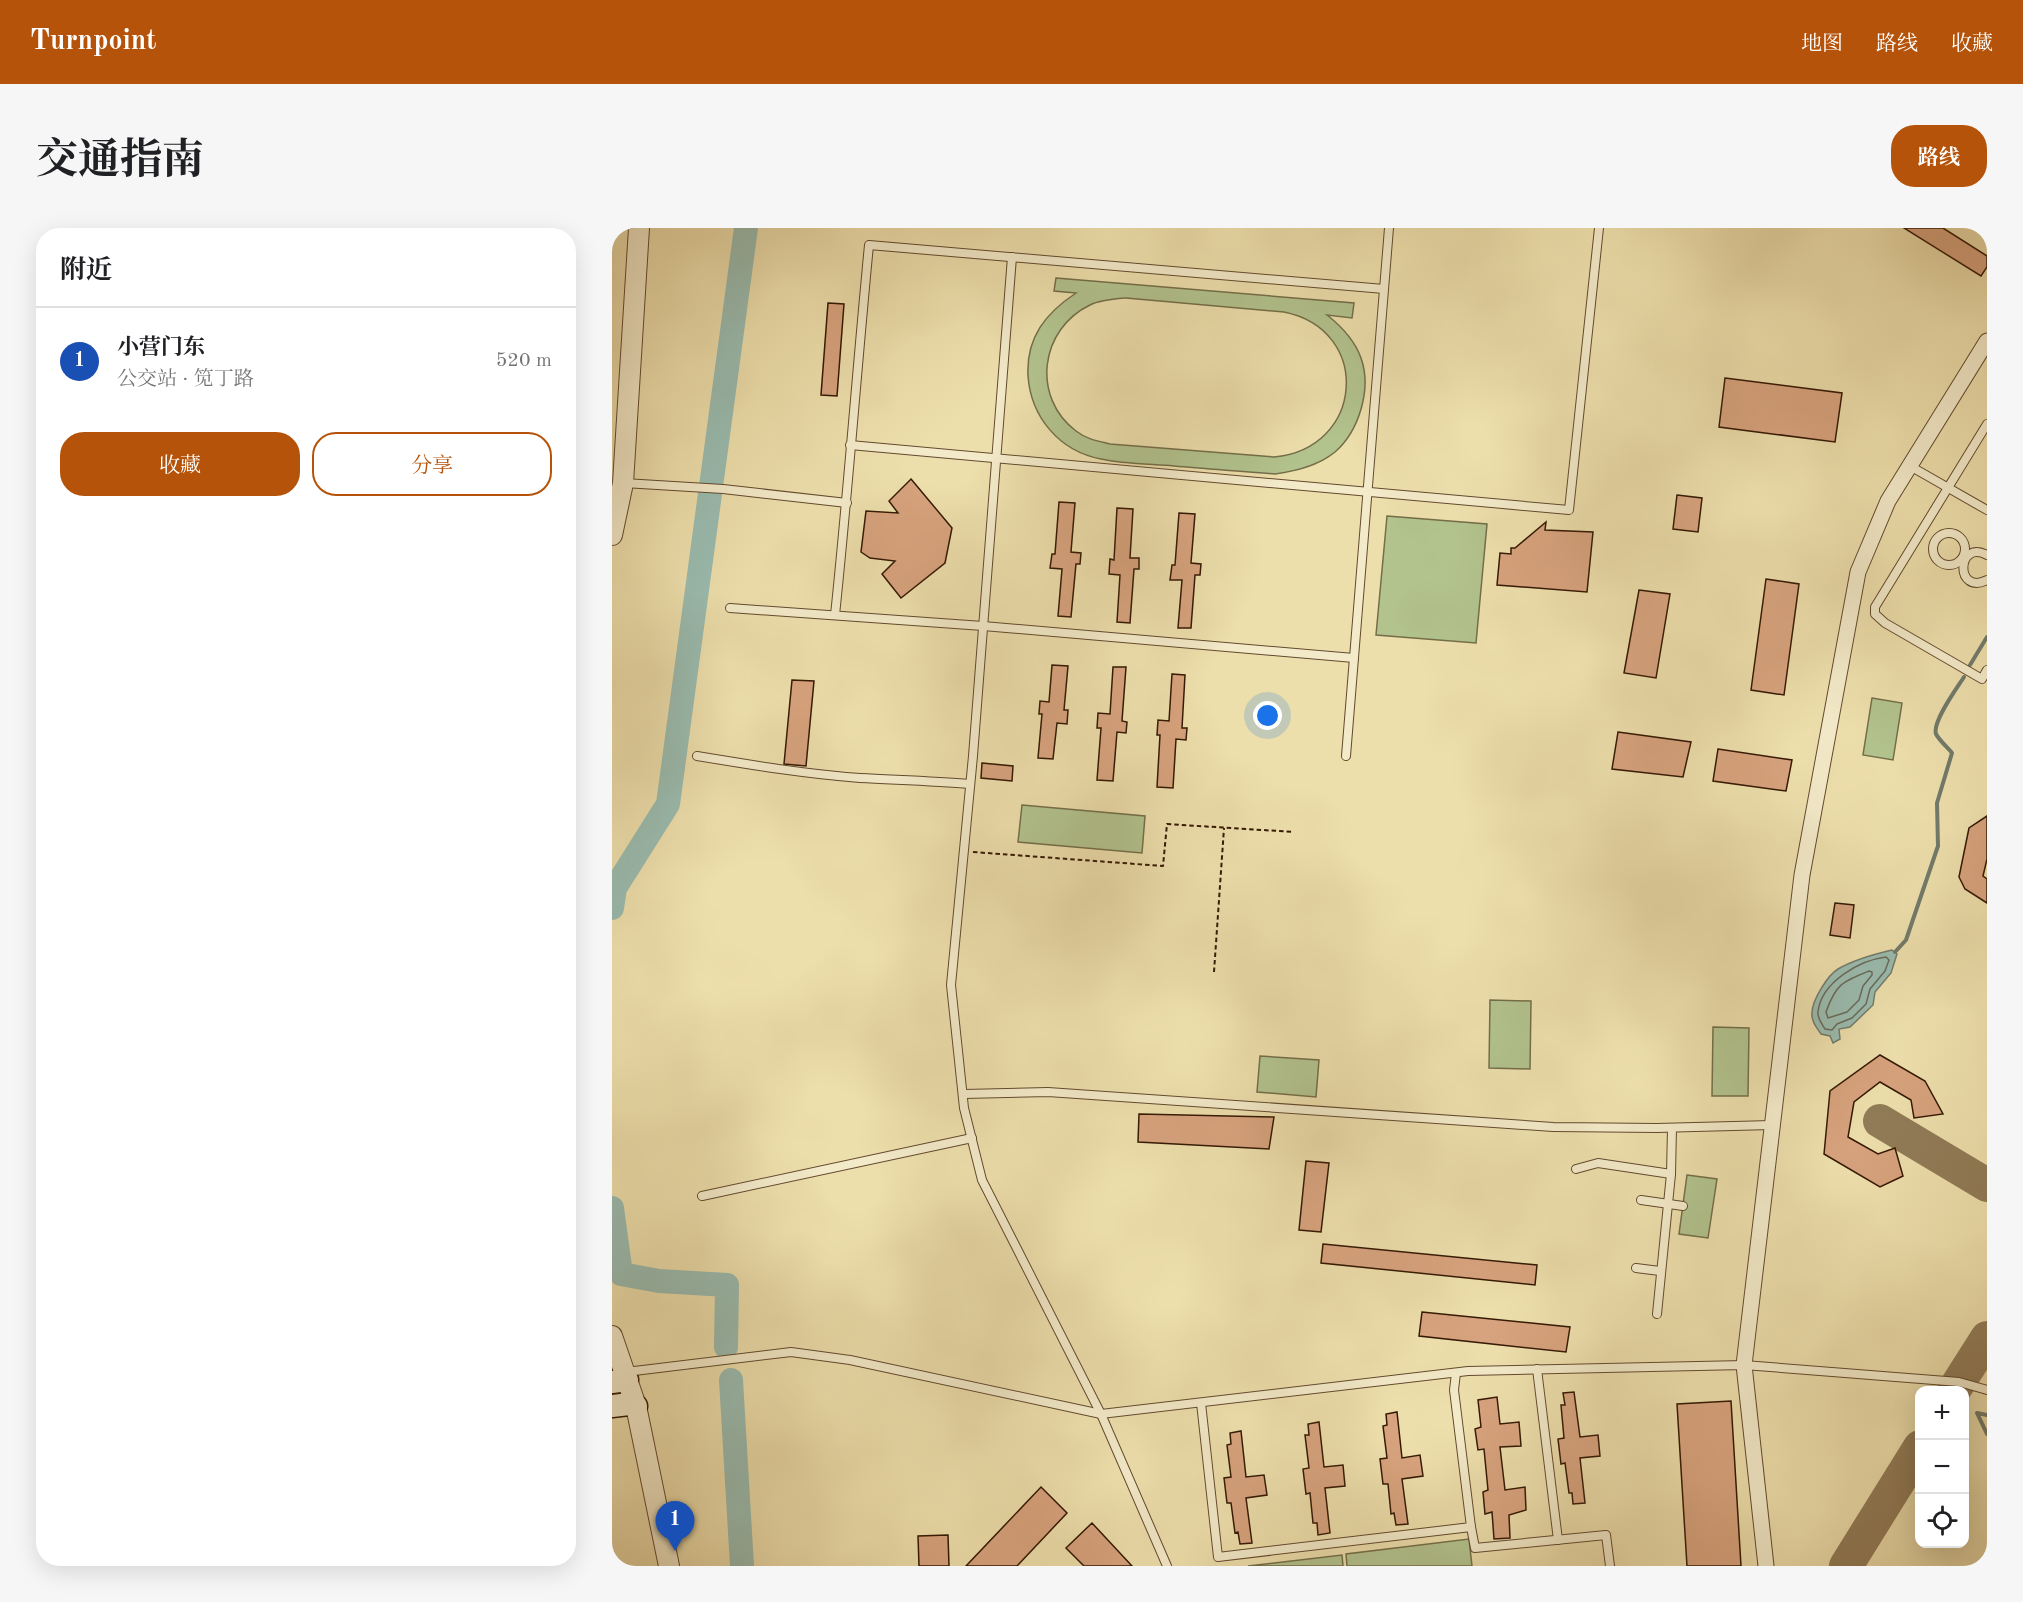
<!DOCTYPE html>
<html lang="zh">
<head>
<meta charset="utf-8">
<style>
  body { margin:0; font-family:"Old Standard TT","Noto Serif SC",serif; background:#f6f6f6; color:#202124 }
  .controls { position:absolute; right:18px; bottom:18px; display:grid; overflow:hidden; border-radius:12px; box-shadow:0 6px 24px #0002 }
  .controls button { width:54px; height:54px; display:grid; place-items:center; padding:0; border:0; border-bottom:2px solid #e0e0e0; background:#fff; color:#202124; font:30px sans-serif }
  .you { position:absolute; left:656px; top:488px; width:21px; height:21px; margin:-15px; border:4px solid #fff; border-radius:50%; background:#1a73e8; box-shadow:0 0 0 9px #1a73e833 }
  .badge { display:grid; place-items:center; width:39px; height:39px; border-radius:50%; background:#b45309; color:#fff; font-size:20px; font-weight:700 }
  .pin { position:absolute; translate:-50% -50px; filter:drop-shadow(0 2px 3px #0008) }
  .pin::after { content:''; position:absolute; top:32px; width:21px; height:18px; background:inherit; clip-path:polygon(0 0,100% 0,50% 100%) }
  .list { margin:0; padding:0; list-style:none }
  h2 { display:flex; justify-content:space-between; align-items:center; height:78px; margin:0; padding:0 24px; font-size:26px }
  h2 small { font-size:20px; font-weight:400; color:#757577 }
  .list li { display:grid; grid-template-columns:39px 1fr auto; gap:18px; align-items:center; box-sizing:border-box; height:108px; padding:0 24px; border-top:2px solid #e0e0e0 }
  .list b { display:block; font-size:22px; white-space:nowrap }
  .list p { margin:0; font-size:20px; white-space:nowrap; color:#757577 }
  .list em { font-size:20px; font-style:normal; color:#757577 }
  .actions { display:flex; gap:12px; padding:18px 24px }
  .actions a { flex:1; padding:14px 0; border:2px solid #b45309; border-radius:24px; text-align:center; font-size:21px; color:#b45309 }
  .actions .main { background:#b45309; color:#fff }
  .icon { flex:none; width:33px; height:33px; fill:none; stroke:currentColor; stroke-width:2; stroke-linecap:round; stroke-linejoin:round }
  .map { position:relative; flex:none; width:1375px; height:1338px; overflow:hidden; border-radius:24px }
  header { display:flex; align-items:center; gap:36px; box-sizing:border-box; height:84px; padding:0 30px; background:#b45309; color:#fff }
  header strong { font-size:28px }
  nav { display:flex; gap:33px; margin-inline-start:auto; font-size:21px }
  .intro { display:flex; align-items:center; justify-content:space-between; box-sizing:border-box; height:144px; padding:0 36px }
  h1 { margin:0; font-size:42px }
  .button { padding:15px 27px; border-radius:24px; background:#b45309; color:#fff; font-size:21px; font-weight:700 }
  main { display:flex; gap:36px; padding:0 36px }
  aside { flex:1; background:#fff; border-radius:24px; box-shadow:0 6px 24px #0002 }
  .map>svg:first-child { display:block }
  .green { fill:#b2c38e; stroke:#746e49; stroke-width:1.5; fill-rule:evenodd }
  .water { fill:#9abcb0; stroke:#727b6b; stroke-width:1.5 }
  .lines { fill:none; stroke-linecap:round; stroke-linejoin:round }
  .shore { stroke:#686a5a; stroke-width:1.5 }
  .stream { stroke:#727b6b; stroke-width:4 }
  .river { stroke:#9abcb0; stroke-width:24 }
  .taxiway { stroke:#917c58; stroke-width:34 }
  .building { fill:#d7a37e; stroke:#351904; stroke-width:1.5 }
  .service-casing { stroke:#634a2e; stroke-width:10 }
  .minor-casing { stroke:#634a2e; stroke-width:17 }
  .tertiary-casing { stroke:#634a2e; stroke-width:22 }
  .secondary-casing { stroke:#351904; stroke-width:25 }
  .path { stroke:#351904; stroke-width:2; stroke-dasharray:4.5 3; stroke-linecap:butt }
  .service { stroke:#f3eac9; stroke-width:8 }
  .minor { stroke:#f3eac9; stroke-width:15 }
  .tertiary { stroke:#f3eac9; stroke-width:20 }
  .secondary { stroke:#f3eac9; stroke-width:22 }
</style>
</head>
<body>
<header>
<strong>Turnpoint</strong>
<nav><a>地图</a><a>路线</a><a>收藏</a></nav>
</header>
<div class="intro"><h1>交通指南</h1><a class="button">路线</a></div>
<main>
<aside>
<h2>附近<small></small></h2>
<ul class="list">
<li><span class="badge" style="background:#1a4fb4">1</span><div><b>小营门东</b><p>公交站 · 笕丁路</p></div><em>520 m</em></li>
</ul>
<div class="actions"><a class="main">收藏</a><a>分享</a></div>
</aside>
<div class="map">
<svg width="1375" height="1338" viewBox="0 0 1375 1338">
  <rect width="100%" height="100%" fill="#eddfac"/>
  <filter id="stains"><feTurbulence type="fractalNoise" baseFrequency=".00333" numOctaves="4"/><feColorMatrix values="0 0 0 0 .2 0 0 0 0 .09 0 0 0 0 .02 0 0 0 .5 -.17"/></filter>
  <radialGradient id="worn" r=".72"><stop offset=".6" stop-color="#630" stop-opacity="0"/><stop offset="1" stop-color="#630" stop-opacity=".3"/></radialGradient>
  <g class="green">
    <path d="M444,50L742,75L740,90L715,87C729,98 743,113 749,130C760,161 747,203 723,224C706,238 684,243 663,246C629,243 595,241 562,238C538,236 512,236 489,231C447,223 419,189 416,148C414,109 434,85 464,65L442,63ZM514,70L672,84C761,102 752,221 662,229L498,216C486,213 474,211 464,203C419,169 428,101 478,77C488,72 502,71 514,70Z"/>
    <polygon points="775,288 875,296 864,415 764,407"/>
    <polygon points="1260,470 1290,475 1281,532 1251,527"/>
    <polygon points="410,577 533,588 530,625 406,614"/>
    <polygon points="878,772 919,773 918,841 877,840"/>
    <polygon points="1101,799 1137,800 1136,868 1100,868"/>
    <polygon points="648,828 707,832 704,869 645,864"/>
    <polygon points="1075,947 1105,951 1096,1010 1067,1006"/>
    <polygon points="857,1311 860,1338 735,1338 734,1326"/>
    <polygon points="730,1327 731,1338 636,1338"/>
  </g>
  <path class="water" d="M1280,722L1285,726L1279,745L1263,764L1261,777L1238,799L1227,801L1228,811L1221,815L1218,808L1209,806C1205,800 1199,793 1200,785C1200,772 1216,747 1226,741C1243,731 1263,726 1280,722Z"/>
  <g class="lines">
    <g class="shore">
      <path d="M1274,729L1277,732L1273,743L1258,761L1254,776L1240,790L1225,796L1220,802L1213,801C1210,796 1205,790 1206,784C1209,754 1248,732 1274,729Z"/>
      <path d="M1257,743L1260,744V747L1251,758L1247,772L1235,784L1216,790L1214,784C1224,756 1230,754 1257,743Z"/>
    </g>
    <g class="stream">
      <polyline points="1358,437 1375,409"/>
      <path d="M1283,724L1294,712L1326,618L1325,575L1340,525C1336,520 1327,512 1324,506C1320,494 1345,460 1352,449"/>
      <polyline points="1375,1187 1365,1185 1375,1206"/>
    </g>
    <g class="river">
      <polyline points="0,680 3,660 56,576 134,0"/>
      <polyline points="0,980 9,1046 47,1053 115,1057 114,1119"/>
      <polyline points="119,1152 130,1338"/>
    </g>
    <g class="taxiway">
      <polyline points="1268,893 1375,957"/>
      <polyline points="1342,1162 1375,1110"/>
      <polyline points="1234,1338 1308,1219"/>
    </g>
  </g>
  <g class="building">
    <polygon points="1292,0 1331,0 1375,28 1375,39 1369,48"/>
    <polygon points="216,75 232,76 225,168 209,167"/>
    <polygon points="1113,150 1230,165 1223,214 1107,199"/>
    <polygon points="299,251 340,300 333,335 289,370 270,346 283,333 258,330 249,324 254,283 286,285 277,273"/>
    <polygon points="1065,267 1090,270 1086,304 1061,301"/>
    <polygon points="447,274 463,275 459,324 469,325 468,336 464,336 459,389 446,388 450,341 438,340 440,326 443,326"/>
    <polygon points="505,280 521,281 518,330 527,330 527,341 522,341 518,395 505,394 508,347 497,346 498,331 502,332"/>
    <polygon points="567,285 583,286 579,335 589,336 588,347 583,347 579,400 566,400 570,352 558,352 560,337 563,337"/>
    <polygon points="934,294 933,302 981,304 975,364 885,357 888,325 899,326 899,320 903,320"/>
    <polygon points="1154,351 1187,356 1172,467 1139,462"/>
    <polygon points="1027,362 1058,366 1044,450 1012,445"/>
    <polygon points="440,437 456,438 452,482 456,482 455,496 445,495 441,531 426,530 430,486 427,486 428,473 437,474"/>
    <polygon points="501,439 514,439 510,493 515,494 514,505 505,504 501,553 485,552 489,500 485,500 486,485 498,486"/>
    <polygon points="560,446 573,447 570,500 575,500 574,512 564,511 561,560 545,559 548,507 545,507 546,492 557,493"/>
    <polygon points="180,452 202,453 194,538 172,536"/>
    <polygon points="1006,504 1079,514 1071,549 1000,541"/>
    <polygon points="1106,521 1180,532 1174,563 1101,553"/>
    <polygon points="370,535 401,538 400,553 369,550"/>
    <polygon points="1375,588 1375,631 1371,648 1375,651 1375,675 1353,661 1347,649 1357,600"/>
    <polygon points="1223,675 1242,677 1238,710 1218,707"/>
    <polygon points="1268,827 1313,853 1331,886 1302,890 1299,872 1268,854 1242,874 1236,909 1266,926 1283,920 1291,948 1268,959 1212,926 1218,863"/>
    <polygon points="527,886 662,889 657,921 526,914"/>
    <polygon points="694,933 717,935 709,1004 687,1002"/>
    <polygon points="711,1016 925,1037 923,1057 709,1035"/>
    <polygon points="810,1084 958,1099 954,1124 807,1108"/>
    <polygon points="962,1164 968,1209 986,1207 988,1228 968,1230 973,1275 961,1276 960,1265 957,1265 953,1235 949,1236 946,1211 952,1210 949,1177 953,1177 951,1165"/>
    <polygon points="885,1169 888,1196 907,1194 909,1218 888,1219 893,1262 913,1259 914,1282 897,1287 898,1310 882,1311 880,1284 873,1286 871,1264 876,1262 872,1221 866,1222 863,1201 869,1199 866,1172"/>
    <polygon points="1119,1173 1129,1338 1075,1338 1065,1176"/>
    <polygon points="785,1184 790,1230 808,1227 811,1248 790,1251 796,1296 784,1297 782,1285 779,1286 776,1256 771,1256 768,1231 775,1230 771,1198 775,1197 774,1186"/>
    <polygon points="707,1194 712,1239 731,1237 733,1258 713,1260 718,1305 706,1307 705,1295 701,1295 698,1265 694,1266 691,1241 697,1240 693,1207 697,1207 696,1196"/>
    <polygon points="629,1203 634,1249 652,1247 655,1267 634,1270 640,1315 628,1316 626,1304 623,1305 619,1275 615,1275 612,1250 619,1249 615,1217 619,1216 618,1205"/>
    <polygon points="429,1259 455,1285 405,1338 354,1338"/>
    <polygon points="480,1295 520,1338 472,1338 454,1320"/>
    <polygon points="336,1307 337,1338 307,1338 306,1308"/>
  </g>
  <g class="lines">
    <g class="service-casing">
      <g id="service">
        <polyline points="400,29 361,528 339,757 352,880 370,952 489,1186 555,1338"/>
        <polyline points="1375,196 1263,379 1263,386 1273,395 1370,451 1375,442"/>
        <polyline points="238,217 957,282 987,0"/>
        <polyline points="1298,238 1375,282"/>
        <polyline points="12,255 111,261 235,275"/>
        <circle cx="1337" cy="321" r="16"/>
        <path d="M1375,327C1344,311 1343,368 1375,352"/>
        <polyline points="118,380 371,398 742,430"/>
        <path d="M223,387C236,264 245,140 257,17L772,61"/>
        <path d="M85,528C139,537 194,546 248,550C285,552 322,553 358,556"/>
        <polyline points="734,528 777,0"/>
        <polyline points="351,866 436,864 941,899 1045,900 1160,897"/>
        <polyline points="964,941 986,935 1059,946"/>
        <polyline points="90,968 360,910"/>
        <polyline points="1029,972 1071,978"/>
        <polyline points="1024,1040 1048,1043"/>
        <polyline points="1045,1086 1059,946 1060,900"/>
        <polyline points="925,1141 946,1312"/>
        <polyline points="14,1144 179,1124 238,1132 489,1186 856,1143 1132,1137 1347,1154 1375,1162"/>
        <polyline points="589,1175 606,1329 859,1299 842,1162 844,1145"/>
        <polyline points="859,1299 863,1320 994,1307 998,1338"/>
      </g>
    </g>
    <g class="minor-casing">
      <polyline id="minor" points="1154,1338 1132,1137 1190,647 1246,344 1276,273 1375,113"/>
    </g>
    <g class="tertiary-casing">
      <g id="tertiary">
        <polyline points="0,307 11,255 27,0"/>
        <polyline points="0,1108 24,1178 57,1338"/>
      </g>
    </g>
    <g class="secondary-casing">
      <g id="secondary">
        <polyline points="0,1154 15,1152"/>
        <polyline points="0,1178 17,1176 24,1178"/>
      </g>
    </g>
    <g class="path">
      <polyline points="361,624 551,638 555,596 682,604"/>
      <polyline points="602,744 612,600"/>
    </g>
    <use href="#service" class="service"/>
    <use href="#minor" class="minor"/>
    <use href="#tertiary" class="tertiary"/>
    <use href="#secondary" class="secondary"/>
  </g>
  <rect width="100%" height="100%" filter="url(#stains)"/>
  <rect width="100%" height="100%" fill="url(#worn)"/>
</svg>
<div class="controls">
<button>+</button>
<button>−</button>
<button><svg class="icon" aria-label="locate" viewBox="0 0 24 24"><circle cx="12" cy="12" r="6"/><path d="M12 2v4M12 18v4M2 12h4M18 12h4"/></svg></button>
</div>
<div class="you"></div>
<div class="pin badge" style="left:63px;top:1323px;background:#1a4fb4">1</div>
</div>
</main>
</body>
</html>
